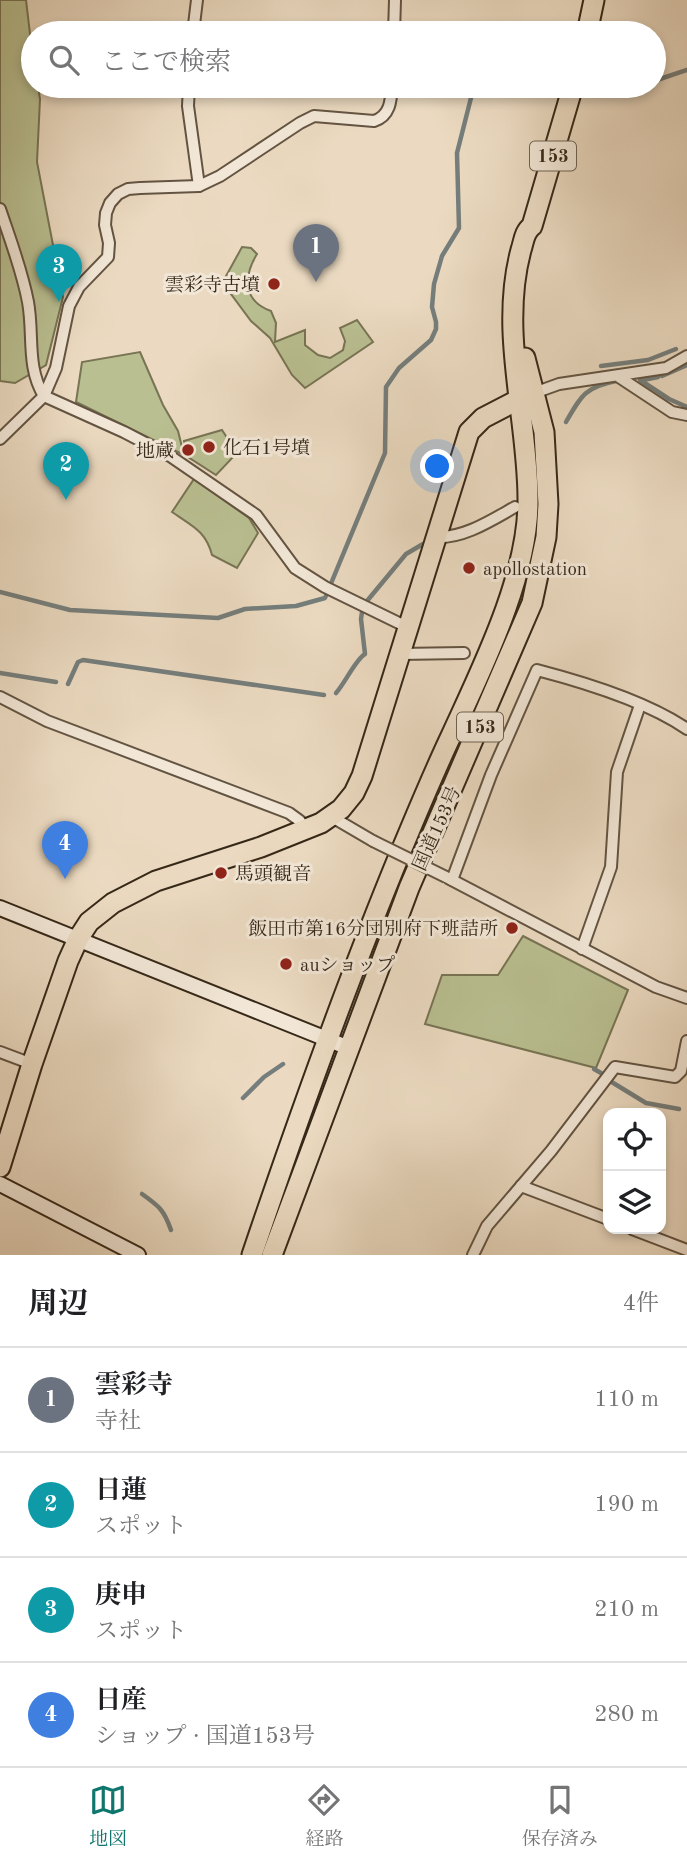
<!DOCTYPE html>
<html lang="ja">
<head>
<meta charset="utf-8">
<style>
  body { margin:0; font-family:"Old Standard TT","Noto Serif JP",serif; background:#f2f2f2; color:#202124 }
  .controls { position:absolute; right:21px; bottom:21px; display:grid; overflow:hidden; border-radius:14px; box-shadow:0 4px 10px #0003 }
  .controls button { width:63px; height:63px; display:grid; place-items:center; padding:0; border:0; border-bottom:2px solid #e0e0e0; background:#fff; color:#202124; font:35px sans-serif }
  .you { position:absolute; left:438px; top:467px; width:24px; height:24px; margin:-18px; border:5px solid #fff; border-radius:50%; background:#1a73e8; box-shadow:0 0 0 10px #1a73e833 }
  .badge { display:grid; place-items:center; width:46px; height:46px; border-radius:50%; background:#0f766e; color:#fff; font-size:23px; font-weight:700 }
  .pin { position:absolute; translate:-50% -58px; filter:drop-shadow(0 2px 4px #0008) }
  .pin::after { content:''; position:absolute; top:37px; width:24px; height:21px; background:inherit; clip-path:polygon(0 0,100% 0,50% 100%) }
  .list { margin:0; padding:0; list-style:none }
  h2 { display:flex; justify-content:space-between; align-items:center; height:91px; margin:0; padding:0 28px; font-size:30px }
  h2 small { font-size:23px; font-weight:400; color:#757577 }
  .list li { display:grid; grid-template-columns:46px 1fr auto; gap:21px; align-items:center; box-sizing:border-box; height:105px; padding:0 28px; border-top:2px solid #e0e0e0 }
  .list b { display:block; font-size:26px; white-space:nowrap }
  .list p { margin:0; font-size:23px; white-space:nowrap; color:#757577 }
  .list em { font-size:23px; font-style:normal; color:#757577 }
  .icon { flex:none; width:38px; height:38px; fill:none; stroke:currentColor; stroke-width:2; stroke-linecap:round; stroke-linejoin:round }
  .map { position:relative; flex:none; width:687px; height:1255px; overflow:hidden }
  .search { position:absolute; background:#fff; box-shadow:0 4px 10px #0003; left:21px; right:21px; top:21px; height:77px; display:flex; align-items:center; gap:18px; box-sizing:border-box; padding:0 24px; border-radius:38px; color:#757577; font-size:26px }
  .sheet { height:511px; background:#fff }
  nav { display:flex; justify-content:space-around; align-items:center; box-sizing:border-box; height:98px; border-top:2px solid #e0e0e0; background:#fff; font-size:19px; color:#757577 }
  nav a { display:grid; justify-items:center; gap:4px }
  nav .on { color:#0f766e }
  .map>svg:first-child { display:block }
  .green { fill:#b9bf91; stroke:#787454; stroke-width:2 }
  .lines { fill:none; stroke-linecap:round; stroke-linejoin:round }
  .stream { stroke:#757e7c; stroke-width:4.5 }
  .street-casing { stroke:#635442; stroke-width:14 }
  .secondary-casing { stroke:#362818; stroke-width:18 }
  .highway-casing { stroke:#362818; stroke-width:23 }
  .street { stroke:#f2e7d7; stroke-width:10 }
  .secondary { stroke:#f2e7d7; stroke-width:14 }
  .highway { stroke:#ebdac1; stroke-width:19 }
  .street-bridge-casing { stroke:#635442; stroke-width:14; stroke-linecap:butt }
  .street-bridge { stroke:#f2e7d7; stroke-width:10 }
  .poi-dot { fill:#8f2418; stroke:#f2e7d7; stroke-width:2.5 }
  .labels { text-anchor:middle; stroke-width:6; stroke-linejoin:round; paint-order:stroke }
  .shield { fill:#f2e7d7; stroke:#6e6151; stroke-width:2 }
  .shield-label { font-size:18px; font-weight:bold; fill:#362818 }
  .poi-label { font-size:19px; fill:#362818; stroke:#f2e7d7; text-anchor:start }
  .street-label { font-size:19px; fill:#362818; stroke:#f2e7d7 }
</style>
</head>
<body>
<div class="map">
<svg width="687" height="1255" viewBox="0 0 687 1255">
  <rect width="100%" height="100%" fill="#ebdac1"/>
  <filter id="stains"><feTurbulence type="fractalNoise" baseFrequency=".00286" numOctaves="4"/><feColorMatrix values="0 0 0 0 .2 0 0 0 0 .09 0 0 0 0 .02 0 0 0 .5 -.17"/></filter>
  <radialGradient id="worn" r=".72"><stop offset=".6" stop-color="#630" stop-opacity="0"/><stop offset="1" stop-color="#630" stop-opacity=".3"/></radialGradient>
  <g class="green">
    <polygon points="0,0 26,0 33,59 33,86 38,86 40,99 37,162 63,297 46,365 15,383 0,381"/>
    <path d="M242,247L251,248L257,254C243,277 243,301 271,311L276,323L275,342L305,330V345L318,355L330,358L343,350L345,341L340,328L357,320L373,342L305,388L292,375L270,338L251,321L228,290L225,278Z"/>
    <polygon points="140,352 163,405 178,431 184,455 76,402 82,362"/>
    <polygon points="222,430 237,453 216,475 188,457 184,441"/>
    <path d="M194,479L249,518L258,533L237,568L212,555C206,531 192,526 172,512Z"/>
    <polygon points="523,936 628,990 596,1068 425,1024 442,975 498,975"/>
  </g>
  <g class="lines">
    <g class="stream">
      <polyline points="654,81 687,70"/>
      <polyline points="601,366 648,360 676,349"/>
      <polyline points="662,376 687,365"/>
      <polyline points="640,380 669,399 687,407"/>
      <polyline points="643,380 658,377"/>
      <path d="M566,422C581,396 585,387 616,381"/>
      <polyline points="0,592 70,610 218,618 245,609 296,606 325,598 385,453 386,387 399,368 431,340 436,329 436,322 432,307 434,284 442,256 459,228 457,153 474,86"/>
      <polyline points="367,601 406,554 423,544"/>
      <polyline points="0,673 56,682"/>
      <polyline points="68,684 78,662 83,660 324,695"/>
      <path d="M336,693C345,683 356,659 365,654L361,619L362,612"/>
      <polyline points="594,1069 601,1073"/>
      <polyline points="610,1081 646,1103 679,1109"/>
      <polyline points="243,1098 264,1077 283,1064"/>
      <path d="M142,1194C159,1206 164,1210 171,1230"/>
    </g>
    <g class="street-casing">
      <g id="street">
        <polyline points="193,33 197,0"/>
        <polyline points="394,33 395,0"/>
        <polyline points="189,86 188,106 199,186"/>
        <path d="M0,209C10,239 22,270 28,302C34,334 26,367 44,396L124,432L170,456L256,515L295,568L325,587L407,627"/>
        <polyline points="619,377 672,412 687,415"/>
        <polyline points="534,393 559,384 666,368 687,356"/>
        <path d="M0,439L44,396L56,368L69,306L79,287L108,257L109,243L105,225L106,213L110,203L118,194L128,189L140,188L199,186L220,176L300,123L314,116L374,121C390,116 391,101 392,86"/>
        <path d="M435,537C463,539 492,520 515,507"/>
        <polyline points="399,654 464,653"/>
        <polyline points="0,697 47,721 289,813 300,821 303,831"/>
        <polyline points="332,817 373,841"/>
        <polyline points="448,878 656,987 687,998"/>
        <path d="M452,880L491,775L537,670C583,682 648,702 687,729"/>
        <polyline points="582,949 611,867 617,772 640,705"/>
        <polyline points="0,1052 32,1064"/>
        <polyline points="521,1186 608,1219"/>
        <polyline points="632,1229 687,1250"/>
        <polyline points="473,1255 487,1226 551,1151 615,1067 675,1077 681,1071 687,1041"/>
      </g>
    </g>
    <g class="secondary-casing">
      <g id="secondary">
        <polyline points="0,908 349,1048"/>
        <polyline points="0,1184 138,1255"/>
      </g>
    </g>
    <g class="highway-casing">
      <g id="highway">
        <polyline points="587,33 594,0"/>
        <polyline points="0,1167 32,1064 68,961 78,939 89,922 113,903 156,881 261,847 321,823 341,809 354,793 362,776 469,432 483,418 529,394"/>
        <path d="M252,1255C298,1119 346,984 401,851C417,813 433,774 451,736C482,668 529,575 528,499C528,417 499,332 521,250C524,241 524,232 532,226L573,86"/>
        <polyline points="272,1255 409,888 532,603 546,537 548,504 544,432 525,358"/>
      </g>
    </g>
    <use href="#street" class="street"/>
    <use href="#secondary" class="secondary"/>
    <use href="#highway" class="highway"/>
    <g class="street-bridge-casing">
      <polyline id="street-bridge" points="373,841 446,877"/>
    </g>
    <use href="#street-bridge" class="street-bridge"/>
  </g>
  <g class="poi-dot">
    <circle cx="274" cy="284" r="7"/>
    <circle cx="209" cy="447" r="7"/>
    <circle cx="188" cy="450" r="7"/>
    <circle cx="469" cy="568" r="7"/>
    <circle cx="221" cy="873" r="7"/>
    <circle cx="512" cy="928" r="7"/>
    <circle cx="286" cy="964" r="7"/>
  </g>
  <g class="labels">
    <g class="shield">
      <rect x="530" y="141.5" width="46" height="29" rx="5"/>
      <rect x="457" y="712.5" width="46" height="29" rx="5"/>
    </g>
    <g class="shield-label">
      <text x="553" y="162">153</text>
      <text x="480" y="733">153</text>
    </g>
    <g class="poi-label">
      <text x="260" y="291" text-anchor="end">雲彩寺古墳</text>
      <text x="223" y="454">化石1号墳</text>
      <text x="174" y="457" text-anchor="end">地蔵</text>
      <text x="483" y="575">apollostation</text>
      <text x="235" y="880">馬頭観音</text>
      <text x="498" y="935" text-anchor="end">飯田市第16分団別府下班詰所</text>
      <text x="300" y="971">auショップ</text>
    </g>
    <g class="street-label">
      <text transform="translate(436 828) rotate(-66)" y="7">国道153号</text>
    </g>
  </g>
  <rect width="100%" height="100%" filter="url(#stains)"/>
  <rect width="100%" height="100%" fill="url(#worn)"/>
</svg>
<div class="controls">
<button><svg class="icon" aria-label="locate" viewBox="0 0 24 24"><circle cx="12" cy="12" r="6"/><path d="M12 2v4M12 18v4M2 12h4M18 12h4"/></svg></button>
<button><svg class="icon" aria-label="layers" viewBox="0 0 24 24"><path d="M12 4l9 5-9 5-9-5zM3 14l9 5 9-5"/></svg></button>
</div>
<div class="you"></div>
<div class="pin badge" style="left:316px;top:282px;background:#6b7280">1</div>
<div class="pin badge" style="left:66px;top:500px;background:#0f9aa8">2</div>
<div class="pin badge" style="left:59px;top:302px;background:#0f9aa8">3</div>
<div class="pin badge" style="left:65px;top:879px;background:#3f7fe0">4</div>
<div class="search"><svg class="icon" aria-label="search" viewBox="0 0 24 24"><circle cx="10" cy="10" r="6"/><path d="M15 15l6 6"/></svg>ここで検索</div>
</div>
<section class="sheet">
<h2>周辺<small>4件</small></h2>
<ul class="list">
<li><span class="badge" style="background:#6b7280">1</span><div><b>雲彩寺</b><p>寺社</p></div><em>110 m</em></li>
<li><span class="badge" style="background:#0f9aa8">2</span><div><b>日蓮</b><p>スポット</p></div><em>190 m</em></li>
<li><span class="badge" style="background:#0f9aa8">3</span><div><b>庚申</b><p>スポット</p></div><em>210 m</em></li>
<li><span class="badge" style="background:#3f7fe0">4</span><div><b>日産</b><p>ショップ · 国道153号</p></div><em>280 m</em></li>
</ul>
</section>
<nav>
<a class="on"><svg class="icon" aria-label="map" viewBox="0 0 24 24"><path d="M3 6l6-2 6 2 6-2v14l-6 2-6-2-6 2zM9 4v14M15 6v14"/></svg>地図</a>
<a><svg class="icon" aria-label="directions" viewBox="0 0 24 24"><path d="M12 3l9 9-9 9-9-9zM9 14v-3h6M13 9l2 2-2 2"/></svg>経路</a>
<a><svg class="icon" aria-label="saved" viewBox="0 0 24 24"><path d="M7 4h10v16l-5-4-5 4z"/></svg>保存済み</a>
</nav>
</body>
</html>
